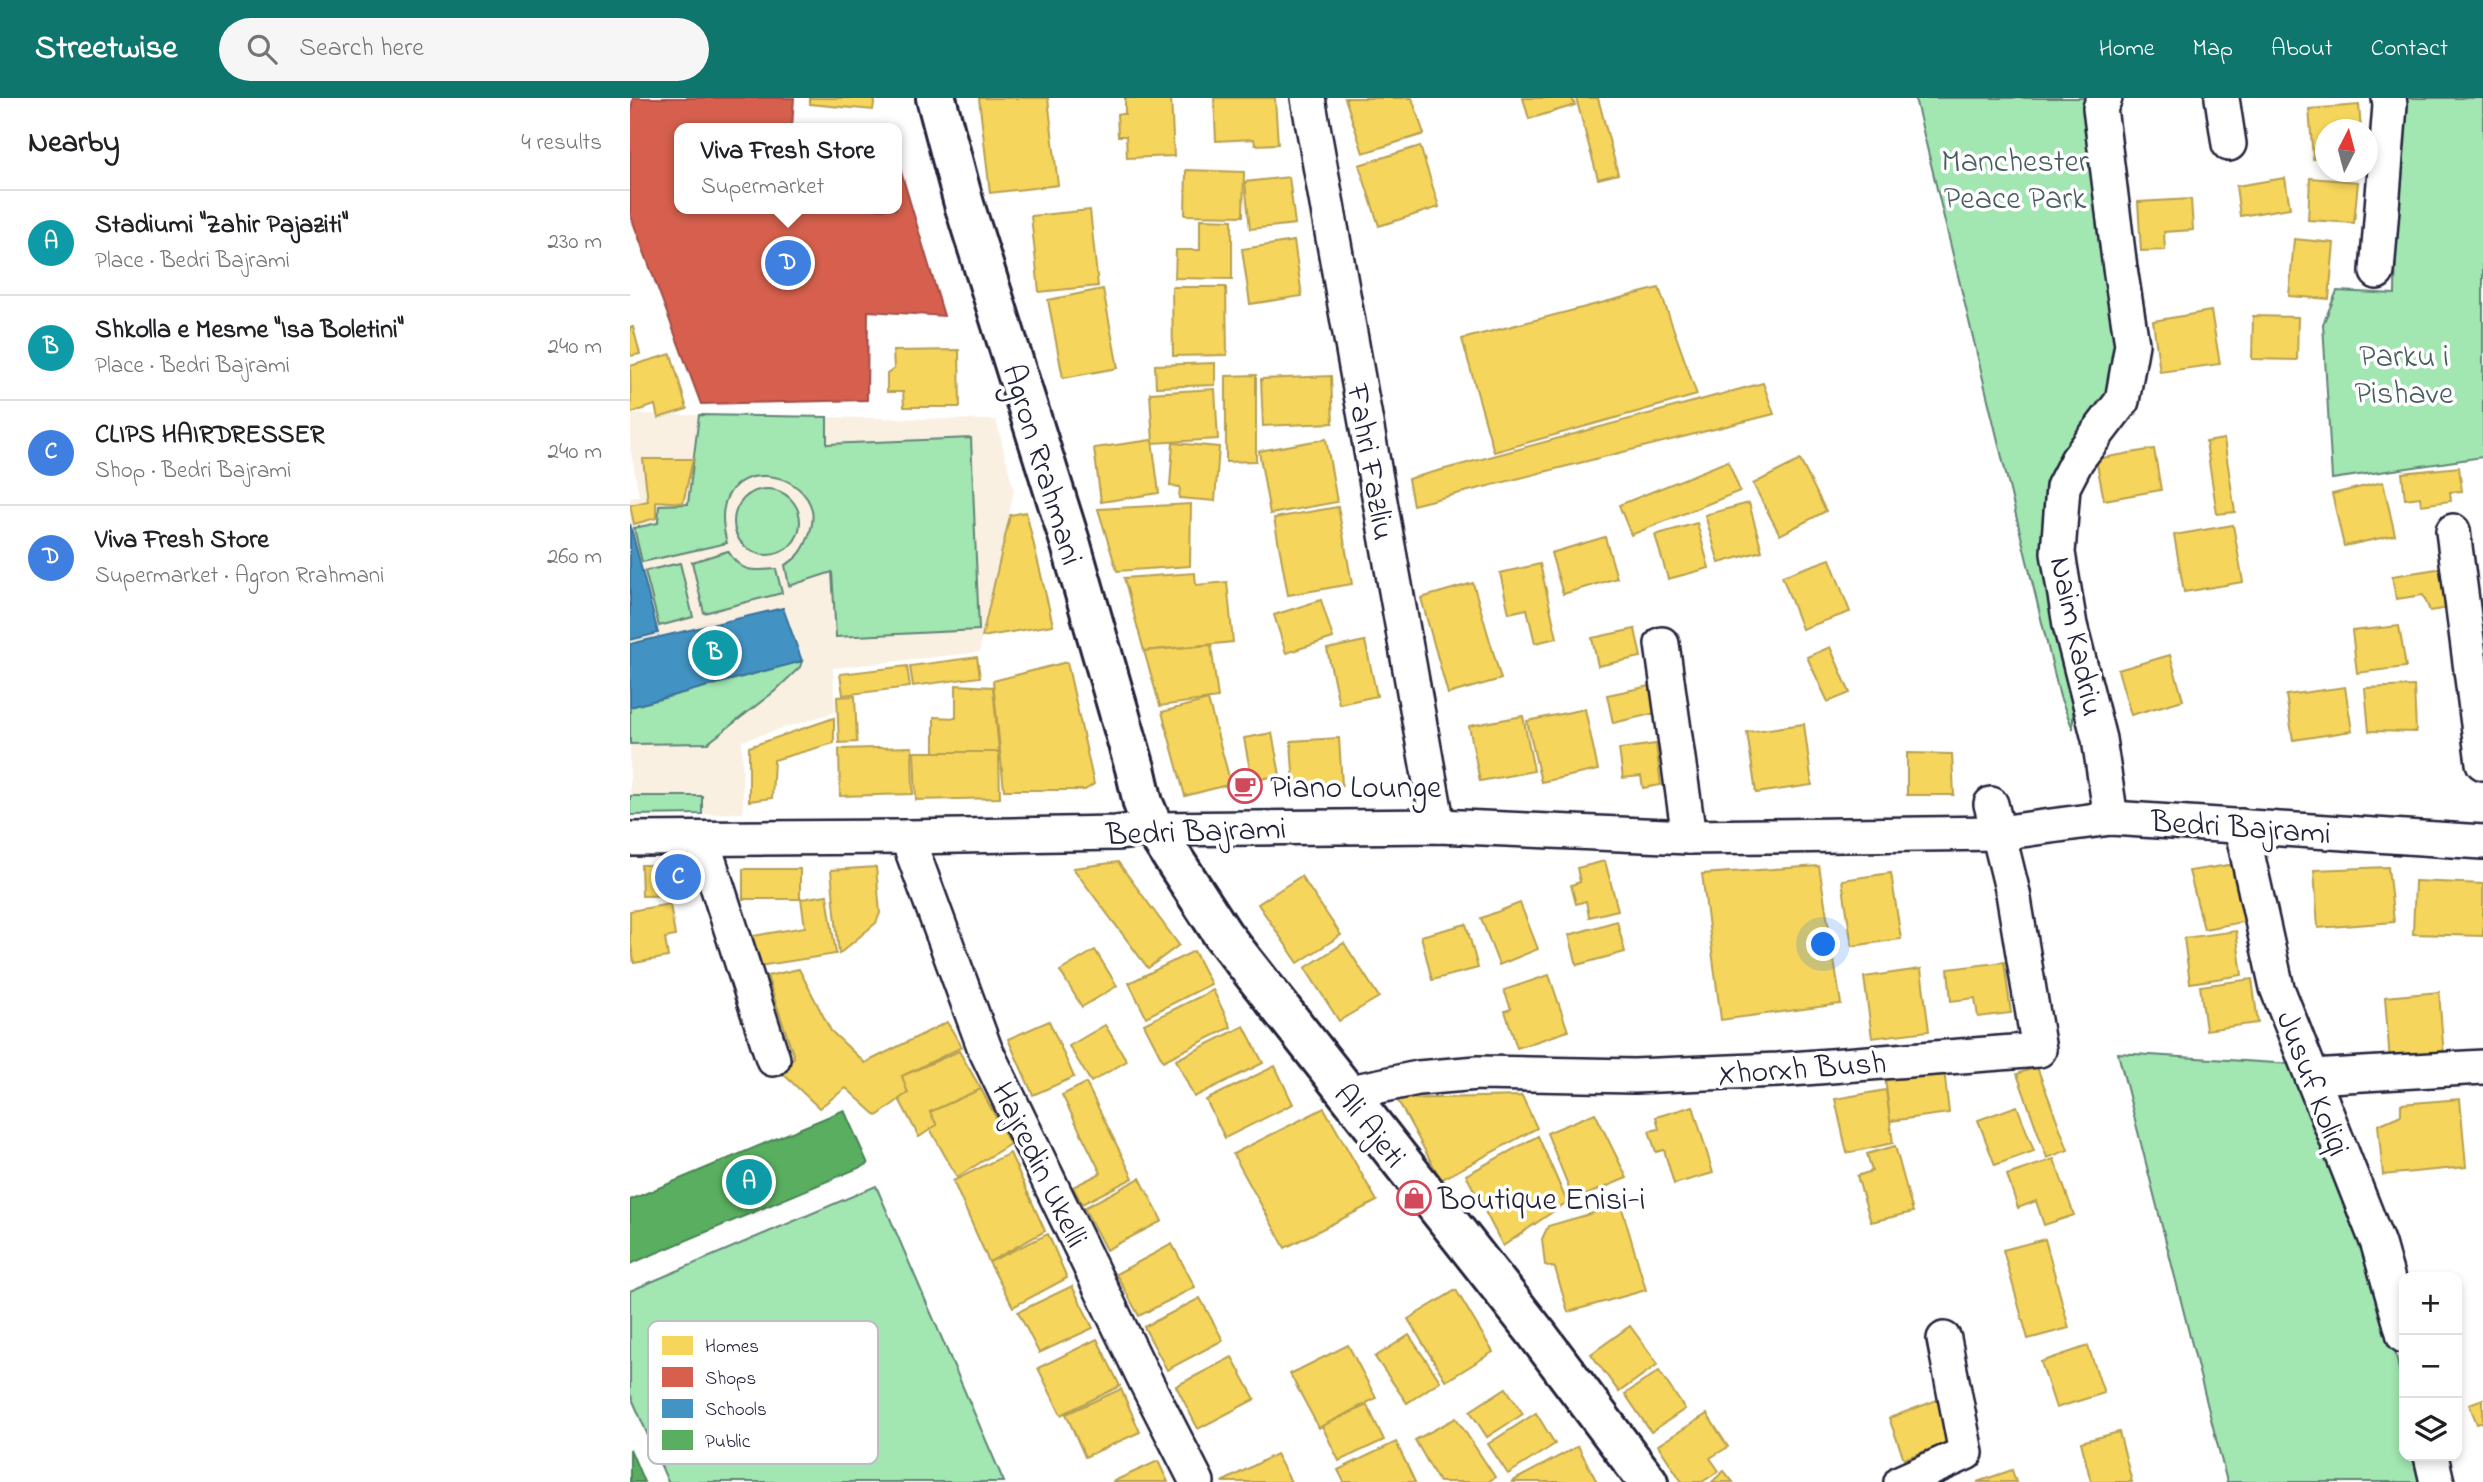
<!DOCTYPE html>
<html lang="en">
<head>
<meta charset="utf-8">
<style>
  body { margin:0; font-family:"Indie Flower",sans-serif; background:#f6f6f6; color:#202124 }
  .controls { position:absolute; right:21px; bottom:21px; display:grid; overflow:hidden; border-radius:14px; box-shadow:0 4px 10px #0003 }
  .controls button { width:63px; height:63px; display:grid; place-items:center; padding:0; border:0; border-bottom:2px solid #e0e0e0; background:#fff; color:#202124; font:35px sans-serif }
  .compass { position:absolute; left:1685px; top:21px; width:63px; height:63px; border-radius:50%; background:#fff; box-shadow:0 4px 10px #0003; rotate:6deg }
  .you { position:absolute; left:1194px; top:847px; width:24px; height:24px; margin:-18px; border:5px solid #fff; border-radius:50%; background:#1a73e8; box-shadow:0 0 0 10px #1a73e833 }
  .badge { display:grid; place-items:center; width:46px; height:46px; border-radius:50%; background:#0f766e; color:#fff; font-size:23px; font-weight:700 }
  .pin { position:absolute; translate:-50% -50%; border:4px solid #fff; box-shadow:0 2px 7px #0006 }
  .popup { position:absolute; left:44px; top:25px; width:228px; height:91px; box-sizing:border-box; display:grid; place-content:center; border-radius:14px; background:#fff; filter:drop-shadow(0 2px 5px #0005); font-size:23px; white-space:nowrap; color:#757577 }
  .popup b { font-size:26px; color:#202124 }
  .popup::after { content:''; position:absolute; left:50%; top:100%; margin-left:-14px; border:14px solid transparent; border-top-color:#fff }
  .list { margin:0; padding:0; list-style:none }
  h2 { display:flex; justify-content:space-between; align-items:center; height:91px; margin:0; padding:0 28px; font-size:30px }
  h2 small { font-size:23px; font-weight:400; color:#757577 }
  .list li { display:grid; grid-template-columns:46px 1fr auto; gap:21px; align-items:center; box-sizing:border-box; height:105px; padding:0 28px; border-top:2px solid #e0e0e0 }
  .list b { display:block; font-size:26px; white-space:nowrap }
  .list p { margin:0; font-size:23px; white-space:nowrap; color:#757577 }
  .list em { font-size:23px; font-style:normal; color:#757577 }
  .icon { flex:none; width:38px; height:38px; fill:none; stroke:currentColor; stroke-width:2; stroke-linecap:round; stroke-linejoin:round }
  .map { position:relative; flex:none; width:1853px; height:1384px; overflow:hidden }
  header { display:flex; align-items:center; gap:42px; box-sizing:border-box; height:98px; padding:0 35px; background:#0f766e; color:#fff }
  header strong { font-size:33px }
  nav { display:flex; gap:38px; margin-inline-start:auto; font-size:24px }
  .search { width:490px; height:63px; background:#f6f6f6; display:flex; align-items:center; gap:18px; box-sizing:border-box; padding:0 24px; border-radius:38px; color:#757577; font-size:26px }
  main { display:flex }
  aside { flex:1; background:#fff }
  .map>svg:first-child { display:block }
  .built { fill:#f9f0e2 }
  .green { fill:#a2e6b1; stroke:#628476; stroke-width:2 }
  .homes { fill:#f6d55c; stroke:#b69f52; stroke-width:2 }
  .shops { fill:#d6604d; stroke:#a04d48; stroke-width:2 }
  .schools { fill:#4393c3; stroke:#39719a; stroke-width:2 }
  .public { fill:#5aae61; stroke:#498456; stroke-width:2 }
  .lines { fill:none; stroke-linecap:round; stroke-linejoin:round }
  .minor-casing { stroke:#22223b; stroke-width:38 }
  .major-casing { stroke:#22223b; stroke-width:44 }
  .minor { stroke:#fff; stroke-width:33 }
  .major { stroke:#fff; stroke-width:38 }
  .labels { text-anchor:middle; stroke-width:7; stroke-linejoin:round; paint-order:stroke }
  .park-label { font-size:32px; fill:#485d5e; stroke:#fff }
  .street-label { font-size:32px; fill:#22223b; stroke:#fff }
  .poi-label { font-size:32px; fill:#22223b; stroke:#fff; text-anchor:start }
  .key { fill:#fff; stroke:#bdbdc4; stroke-width:2 }
  .key-label { font-size:19px; fill:#22223b }
</style>
</head>
<body>
<header>
<strong>Streetwise</strong>
<div class="search"><svg class="icon" aria-label="search" viewBox="0 0 24 24"><circle cx="10" cy="10" r="6"/><path d="M15 15l6 6"/></svg>Search here</div>
<nav><a>Home</a><a>Map</a><a>About</a><a>Contact</a></nav>
</header>
<main>
<aside>
<h2>Nearby<small>4 results</small></h2>
<ul class="list">
<li><span class="badge" style="background:#0f9aa8">A</span><div><b>Stadiumi &quot;Zahir Pajaziti&quot;</b><p>Place · Bedri Bajrami</p></div><em>230 m</em></li>
<li><span class="badge" style="background:#0f9aa8">B</span><div><b>Shkolla e Mesme &quot;Isa Boletini&quot;</b><p>Place · Bedri Bajrami</p></div><em>240 m</em></li>
<li><span class="badge" style="background:#3f7fe0">C</span><div><b>CLIPS HAIRDRESSER</b><p>Shop · Bedri Bajrami</p></div><em>240 m</em></li>
<li><span class="badge" style="background:#3f7fe0">D</span><div><b>Viva Fresh Store</b><p>Supermarket · Agron Rrahmani</p></div><em>260 m</em></li>
</ul>
</aside>
<div class="map">
<svg width="1853" height="1384" viewBox="0 0 1853 1384">
  <rect width="100%" height="100%" fill="#fff"/>
  <filter id="ink" filterUnits="userSpaceOnUse"><feTurbulence type="fractalNoise" baseFrequency=".0143" numOctaves="2"/><feDisplacementMap in="SourceGraphic" scale="14" xChannelSelector="R" yChannelSelector="G"/><feConvolveMatrix kernelMatrix="1 2 1 2 8 2 1 2 1" color-interpolation-filters="sRGB"/></filter>
  <g filter="url(#ink)">
    <polygon class="built" points="0,316 366,322 384,393 351,540 350,554 203,570 205,614 112,643 113,715 0,718 0,400 9,398 0,349"/>
    <g class="green">
      <polygon points="1285,0 1461,0 1494,249 1486,288 1425,381 1443,587 1443,631 1430,599"/>
      <polygon points="1768,0 1853,0 1853,359 1702,381 1693,226 1707,193 1765,196"/>
      <path d="M69,317L197,319V346L341,340L349,532L206,539L202,474L159,488L155,467C169,460 175,450 180,434C202,369 69,346 97,445L12,464L4,430L28,425L29,407L58,406Z"/>
      <circle cx="137" cy="424" r="33"/>
      <path d="M98,453C111,475 122,473 146,471L152,495L74,515L62,464Z"/>
      <polygon points="50,465 63,519 29,528 15,473"/>
      <polygon points="172,563 170,569 145,593 78,645 0,646 0,609"/>
      <polygon points="0,698 72,698 72,716 0,717"/>
      <polygon points="1488,955 1661,966 1746,1160 1774,1296 1774,1358 1787,1358 1792,1384 1597,1384"/>
      <polygon points="246,1088 374,1384 38,1384 0,1296 0,1193"/>
    </g>
    <g class="homes">
      <polygon points="180,0 245,0 243,12 180,6"/>
      <polygon points="349,0 418,0 428,87 360,95"/>
      <polygon points="495,0 541,0 544,58 497,60 496,38 488,38 487,16 495,16"/>
      <polygon points="584,0 645,0 648,46 625,47 624,41 586,43"/>
      <polygon points="715,0 782,0 794,36 733,55"/>
      <polygon points="893,0 942,0 945,7 899,21"/>
      <polygon points="946,0 968,0 988,76 968,81"/>
      <polygon points="1729,7 1731,32 1696,32 1696,60 1683,61 1679,11"/>
      <polygon points="790,48 809,109 749,128 729,67"/>
      <polygon points="556,72 614,74 613,118 555,117"/>
      <polygon points="659,79 665,126 620,131 615,84"/>
      <polygon points="1655,80 1660,110 1610,118 1606,88"/>
      <polygon points="1680,80 1728,84 1724,125 1678,122"/>
      <polygon points="1561,101 1563,132 1534,134 1535,152 1511,153 1508,104"/>
      <polygon points="460,112 468,188 409,194 401,118"/>
      <polygon points="570,121 602,122 602,181 545,180 546,152 570,152"/>
      <polygon points="1664,141 1704,145 1699,201 1659,198"/>
      <polygon points="664,143 672,198 620,206 612,151"/>
      <polygon points="542,189 596,189 597,257 543,258"/>
      <polygon points="1029,190 1067,297 864,354 832,241"/>
      <polygon points="473,191 488,270 433,280 418,202"/>
      <polygon points="1581,213 1590,266 1530,274 1523,223"/>
      <polygon points="1623,218 1668,219 1667,262 1622,261"/>
      <polygon points="0,229 3,229 10,256 0,258"/>
      <polygon points="329,252 330,309 274,309 273,294 257,294 257,276 264,271 263,253"/>
      <polygon points="41,256 57,311 28,320 25,307 1,315 0,268"/>
      <polygon points="585,265 585,287 526,289 525,267"/>
      <polygon points="626,277 626,363 596,364 596,278"/>
      <polygon points="701,278 703,325 633,328 631,281"/>
      <polygon points="1133,285 1144,316 783,407 778,381"/>
      <polygon points="585,291 588,341 523,345 520,295"/>
      <polygon points="696,341 707,404 640,416 629,353"/>
      <polygon points="1594,341 1605,414 1587,416 1576,344"/>
      <polygon points="522,342 529,395 471,404 464,350"/>
      <polygon points="543,345 589,349 585,403 549,400 550,389 540,388"/>
      <polygon points="1524,351 1531,392 1474,402 1466,361"/>
      <polygon points="13,361 63,361 53,405 26,403 26,420 4,426 0,407 18,403"/>
      <polygon points="1170,362 1196,413 1150,437 1123,386"/>
      <polygon points="1098,363 1110,393 1001,437 989,407"/>
      <polygon points="1829,369 1832,393 1820,394 1821,403 1791,407 1790,399 1775,401 1772,375"/>
      <polygon points="1753,384 1765,437 1714,448 1702,396"/>
      <polygon points="1119,405 1132,453 1089,465 1075,417"/>
      <polygon points="561,406 560,468 487,473 468,411"/>
      <polygon points="708,409 722,486 658,497 644,420"/>
      <polygon points="396,414 423,527 352,539 380,417"/>
      <polygon points="1067,425 1079,470 1038,481 1025,437"/>
      <polygon points="1603,427 1613,484 1554,494 1544,437"/>
      <polygon points="975,439 987,480 933,496 921,455"/>
      <polygon points="1200,461 1220,514 1172,531 1152,478"/>
      <polygon points="910,466 927,540 905,545 897,511 879,515 870,475"/>
      <polygon points="1820,469 1826,509 1800,513 1793,497 1766,501 1762,478"/>
      <polygon points="565,475 566,487 597,484 603,544 514,553 494,480"/>
      <polygon points="843,485 871,581 818,596 791,500"/>
      <polygon points="691,502 703,540 656,555 644,517"/>
      <polygon points="1769,528 1776,569 1727,575 1722,533"/>
      <polygon points="1005,531 1011,559 968,568 962,540"/>
      <polygon points="735,543 747,598 709,606 697,551"/>
      <polygon points="581,547 588,600 530,608 514,553"/>
      <polygon points="1200,549 1220,595 1198,604 1177,559"/>
      <polygon points="1540,557 1553,602 1501,617 1488,572"/>
      <polygon points="347,559 350,579 283,588 280,568"/>
      <polygon points="437,564 464,686 455,692 374,692 363,583"/>
      <polygon points="277,568 280,589 213,597 210,576"/>
      <polygon points="326,587 363,589 369,654 304,654 304,619 326,620"/>
      <polygon points="1020,588 1026,615 983,625 977,597"/>
      <polygon points="1784,588 1786,634 1739,633 1735,590"/>
      <polygon points="1715,589 1722,633 1663,642 1656,597"/>
      <polygon points="225,598 227,644 209,645 207,599"/>
      <polygon points="578,602 601,686 555,698 532,614"/>
      <polygon points="955,611 968,672 911,684 897,623"/>
      <polygon points="893,618 904,673 850,683 839,628"/>
      <polygon points="204,620 204,645 144,662 142,700 119,703 119,649"/>
      <polygon points="1174,626 1182,687 1126,695 1117,634"/>
      <polygon points="642,635 650,677 622,683 614,640"/>
      <polygon points="709,640 712,687 664,690 661,643"/>
      <polygon points="1026,646 1031,687 1013,690 1011,678 993,680 989,651"/>
      <polygon points="282,649 283,696 210,698 209,651"/>
      <polygon points="284,654 369,654 370,700 286,702"/>
      <polygon points="1277,655 1322,656 1324,697 1277,697"/>
      <polygon points="975,763 988,812 959,819 956,803 946,806 941,787 950,784 947,770"/>
      <polygon points="488,764 549,847 518,870 443,770"/>
      <polygon points="1606,766 1618,823 1574,831 1559,773"/>
      <polygon points="11,767 61,767 61,797 12,798"/>
      <polygon points="1189,768 1211,906 1091,922 1072,776"/>
      <polygon points="246,769 250,815 246,825 209,856 201,772"/>
      <polygon points="1758,769 1764,824 1688,830 1684,772"/>
      <rect x="113" y="771" width="57" height="30"/>
      <polygon points="1261,775 1271,841 1222,848 1212,782"/>
      <polygon points="671,778 711,837 668,865 628,806"/>
      <polygon points="1785,783 1853,786 1853,838 1783,836"/>
      <polygon points="197,797 206,856 122,869 117,839 175,829 171,801"/>
      <polygon points="890,805 908,851 869,867 851,820"/>
      <polygon points="40,806 45,838 35,840 38,859 4,865 0,841 0,813"/>
      <polygon points="987,823 995,854 947,867 939,837"/>
      <polygon points="836,826 848,870 802,882 791,838"/>
      <polygon points="1606,833 1612,877 1560,885 1554,840"/>
      <polygon points="714,845 749,899 709,923 675,870"/>
      <polygon points="465,852 487,888 452,909 430,873"/>
      <polygon points="564,853 581,886 516,919 499,885"/>
      <polygon points="1374,864 1381,915 1348,919 1345,900 1321,903 1318,871"/>
      <polygon points="169,871 201,933 235,965 317,924 332,949 272,978 278,995 247,1018 216,990 189,1010 151,974 164,959 137,878"/>
      <polygon points="1291,871 1299,933 1242,940 1234,879"/>
      <polygon points="919,877 938,933 887,950 875,913 881,911 874,892"/>
      <polygon points="1622,881 1628,925 1576,932 1570,888"/>
      <polygon points="583,892 601,929 533,963 514,926"/>
      <polygon points="1809,894 1814,959 1760,964 1755,899"/>
      <polygon points="419,923 444,979 403,997 378,941"/>
      <polygon points="475,927 497,963 461,984 439,948"/>
      <polygon points="614,928 633,965 564,999 546,962"/>
      <polygon points="329,953 351,991 300,1014 307,1027 289,1039 269,1001 278,995 272,978"/>
      <polygon points="645,968 663,1006 595,1040 576,1002"/>
      <polygon points="1407,969 1438,1052 1417,1060 1387,976"/>
      <polygon points="1314,971 1319,1015 1260,1023 1255,979"/>
      <polygon points="456,985 503,1080 452,1106 443,1089 471,1075 432,997"/>
      <polygon points="351,991 380,1046 327,1079 300,1031 307,1027 300,1014"/>
      <polygon points="1256,992 1263,1045 1217,1055 1205,1001"/>
      <polygon points="892,998 907,1030 811,1082 767,1001"/>
      <polygon points="1830,1001 1836,1069 1753,1077 1748,1027 1771,1017 1771,1006"/>
      <polygon points="1063,1008 1083,1075 1044,1086 1034,1052 1026,1054 1019,1033 1029,1031 1026,1019"/>
      <polygon points="1387,1008 1404,1053 1365,1067 1348,1022"/>
      <polygon points="694,1010 747,1103 655,1150 603,1056"/>
      <polygon points="965,1015 997,1080 944,1102 917,1035"/>
      <polygon points="908,1038 937,1104 873,1148 836,1077"/>
      <polygon points="1265,1048 1283,1114 1241,1124 1227,1078 1242,1073 1237,1056"/>
      <polygon points="380,1055 415,1133 359,1164 323,1083"/>
      <polygon points="1424,1061 1444,1117 1414,1127 1406,1103 1388,1110 1377,1077"/>
      <polygon points="510,1080 532,1123 476,1152 454,1110"/>
      <polygon points="991,1107 1016,1192 938,1214 925,1170 915,1167 912,1141 918,1128"/>
      <polygon points="418,1136 437,1180 383,1209 359,1164"/>
      <polygon points="1415,1141 1439,1230 1398,1241 1373,1152"/>
      <polygon points="542,1146 565,1189 509,1218 486,1176"/>
      <polygon points="442,1188 463,1230 409,1255 388,1214"/>
      <polygon points="826,1192 863,1254 816,1283 778,1221"/>
      <polygon points="570,1200 593,1242 537,1272 514,1229"/>
      <polygon points="1000,1228 1028,1266 989,1294 961,1256"/>
      <polygon points="779,1237 810,1283 777,1305 745,1259"/>
      <polygon points="467,1241 490,1288 431,1317 408,1270"/>
      <polygon points="718,1247 746,1300 689,1330 660,1276"/>
      <polygon points="1458,1248 1474,1295 1426,1310 1411,1264"/>
      <polygon points="602,1259 625,1301 568,1331 546,1288"/>
      <polygon points="1029,1273 1055,1311 1021,1334 995,1296"/>
      <polygon points="876,1290 893,1316 857,1339 840,1313"/>
      <polygon points="491,1291 510,1334 455,1359 436,1316"/>
      <polygon points="1853,1301 1853,1324 1847,1326 1839,1306"/>
      <polygon points="1307,1302 1322,1343 1274,1361 1259,1320"/>
      <polygon points="737,1307 754,1342 709,1363 692,1328"/>
      <polygon points="906,1315 925,1346 878,1376 858,1346"/>
      <polygon points="1077,1316 1098,1349 1080,1360 1089,1373 1072,1384 1052,1384 1028,1347"/>
      <polygon points="826,1320 865,1379 858,1384 809,1384 785,1342"/>
      <polygon points="1489,1334 1502,1384 1461,1384 1451,1344"/>
      <polygon points="766,1344 785,1384 714,1384 708,1372"/>
      <polygon points="948,1348 967,1384 881,1384"/>
      <polygon points="646,1356 661,1384 592,1384"/>
      <polygon points="528,1363 538,1384 482,1384"/>
      <polygon points="1382,1372 1386,1384 1347,1384"/>
      <polygon points="1094,1373 1103,1384 1082,1384 1084,1382"/>
    </g>
    <polygon class="shops" points="3,0 164,0 162,30 50,30 50,111 266,111 266,57 314,218 238,213 237,302 71,306 0,116 0,21"/>
    <g class="schools">
      <polygon points="0,426 28,535 0,542"/>
      <polygon points="153,510 172,563 0,609 0,546"/>
    </g>
    <g class="public">
      <polygon points="214,1012 238,1066 0,1166 0,1102"/>
      <polygon points="0,1351 14,1384 0,1384"/>
    </g>
    <g class="lines">
      <g class="minor-casing">
        <g id="minor">
          <polyline points="678,0 808,728"/>
          <polyline points="1475,0 1470,10 1490,170 1502,246 1492,303 1447,362 1433,389 1428,455 1440,527 1469,641 1481,720"/>
          <polyline points="1592,0 1599,46"/>
          <polyline points="1747,174 1760,7 1759,0"/>
          <polyline points="1823,433 1853,665"/>
          <polyline points="1032,546 1059,739"/>
          <polyline points="1611,728 1647,890 1748,1146 1774,1238"/>
          <polyline points="277,739 355,951 517,1286 567,1384"/>
          <polyline points="0,741 277,739 486,735 524,731 808,728 1059,739 1369,735 1481,720 1853,744"/>
          <polyline points="72,741 143,961"/>
          <polyline points="1682,979 1853,969"/>
          <polyline points="716,995 788,980 848,975 1004,978 1148,972 1409,952 1383,795 1361,706"/>
          <polyline points="1801,1358 1807,1384"/>
          <polyline points="1271,1384 1336,1355 1314,1241"/>
        </g>
      </g>
      <g class="major-casing">
        <polyline id="major" points="306,0 334,106 441,447 505,670 513,705 524,731 593,837 907,1236 1018,1384"/>
      </g>
      <use href="#minor" class="minor"/>
      <use href="#major" class="major"/>
    </g>
  </g>
  <defs>
    <g id="cafe-ring" transform="scale(1.75)"><circle r="9.5" fill="#fff" stroke="#d1495b" stroke-width="1.5"/><path d="M-5.5-4.5H6V0H3Q3 3.5 0 3.5H-2.5Q-5.5 3.5-5.5 0ZM3-3.2v2h1.7v-2ZM-6 4.5H4V6H-6Z" fill="#d1495b"/></g>
    <g id="shop-ring" transform="scale(1.75)"><circle r="9.5" fill="#fff" stroke="#d1495b" stroke-width="1.5"/><path d="M-5-2.5h2.3a2.7 3.5 0 0 1 5.4 0H5L5.5 6h-11ZM-1.5-2.5h3a1.5 2.3 0 0 0-3 0Z" fill="#d1495b"/></g>
  </defs>
  <g fill-rule="evenodd">
    <use href="#cafe-ring" x="615" y="688"/>
    <use href="#shop-ring" x="784" y="1100"/>
  </g>
  <g class="labels">
    <g class="park-label">
      <text x="1385" y="73">Manchester<tspan x="1385" dy="37">Peace Park</tspan></text>
      <text x="1774" y="268">Parku i<tspan x="1774" dy="37">Pishave</tspan></text>
    </g>
    <g class="street-label">
      <text transform="translate(742 364) rotate(80)" y="11">Fahri Fazliu</text>
      <text transform="translate(414 366) rotate(73)" y="11">Agron Rrahmani</text>
      <text transform="translate(1448 538) rotate(78)" y="11">Naim Kadriu</text>
      <text transform="translate(1611 728) rotate(4)" y="11">Bedri Bajrami</text>
      <text transform="translate(566 732) rotate(-2)" y="11">Bedri Bajrami</text>
      <text transform="translate(1172 969) rotate(-4)" y="11">Xhorxh Bush</text>
      <text transform="translate(1684 985) rotate(69)" y="11">Jusuf Koliqi</text>
      <text transform="translate(741 1027) rotate(52)" y="11">Ali Ajeti</text>
      <text transform="translate(411 1066) rotate(64)" y="11">Hajredin Ukelli</text>
    </g>
    <g class="poi-label">
      <text x="640" y="699">Piano Lounge</text>
      <text x="808" y="1111">Boutique Enisi-i</text>
    </g>
  </g>
  <rect x="18" y="1223" width="230" height="143" rx="10" class="key"/>
  <rect x="32" y="1238" width="31" height="19" fill="#f6d55c"/>
  <rect x="32" y="1269" width="31" height="20" fill="#d6604d"/>
  <rect x="32" y="1301" width="31" height="19" fill="#4393c3"/>
  <rect x="32" y="1332" width="31" height="20" fill="#5aae61"/>
  <g class="key-label">
    <text x="75" y="1254">Homes</text>
    <text x="75" y="1286">Shops</text>
    <text x="75" y="1317">Schools</text>
    <text x="75" y="1349">Public</text>
  </g>
</svg>
<div class="controls">
<button>+</button>
<button>−</button>
<button><svg class="icon" aria-label="layers" viewBox="0 0 24 24"><path d="M12 4l9 5-9 5-9-5zM3 14l9 5 9-5"/></svg></button>
</div>
<svg class="compass" viewBox="-18 -18 36 36"><path d="M0-13l5 13h-10z" fill="#e53935"/><path d="M0 13l5-13h-10z" fill="#757577"/></svg>
<div class="you"></div>
<div class="pin badge" style="left:119px;top:1084px;background:#0f9aa8">A</div>
<div class="pin badge" style="left:85px;top:555px;background:#0f9aa8">B</div>
<div class="pin badge" style="left:48px;top:779px;background:#3f7fe0">C</div>
<div class="pin badge" style="left:158px;top:165px;background:#3f7fe0">D</div>
<div class="popup"><b>Viva Fresh Store</b>Supermarket</div>
</div>
</main>
</body>
</html>
